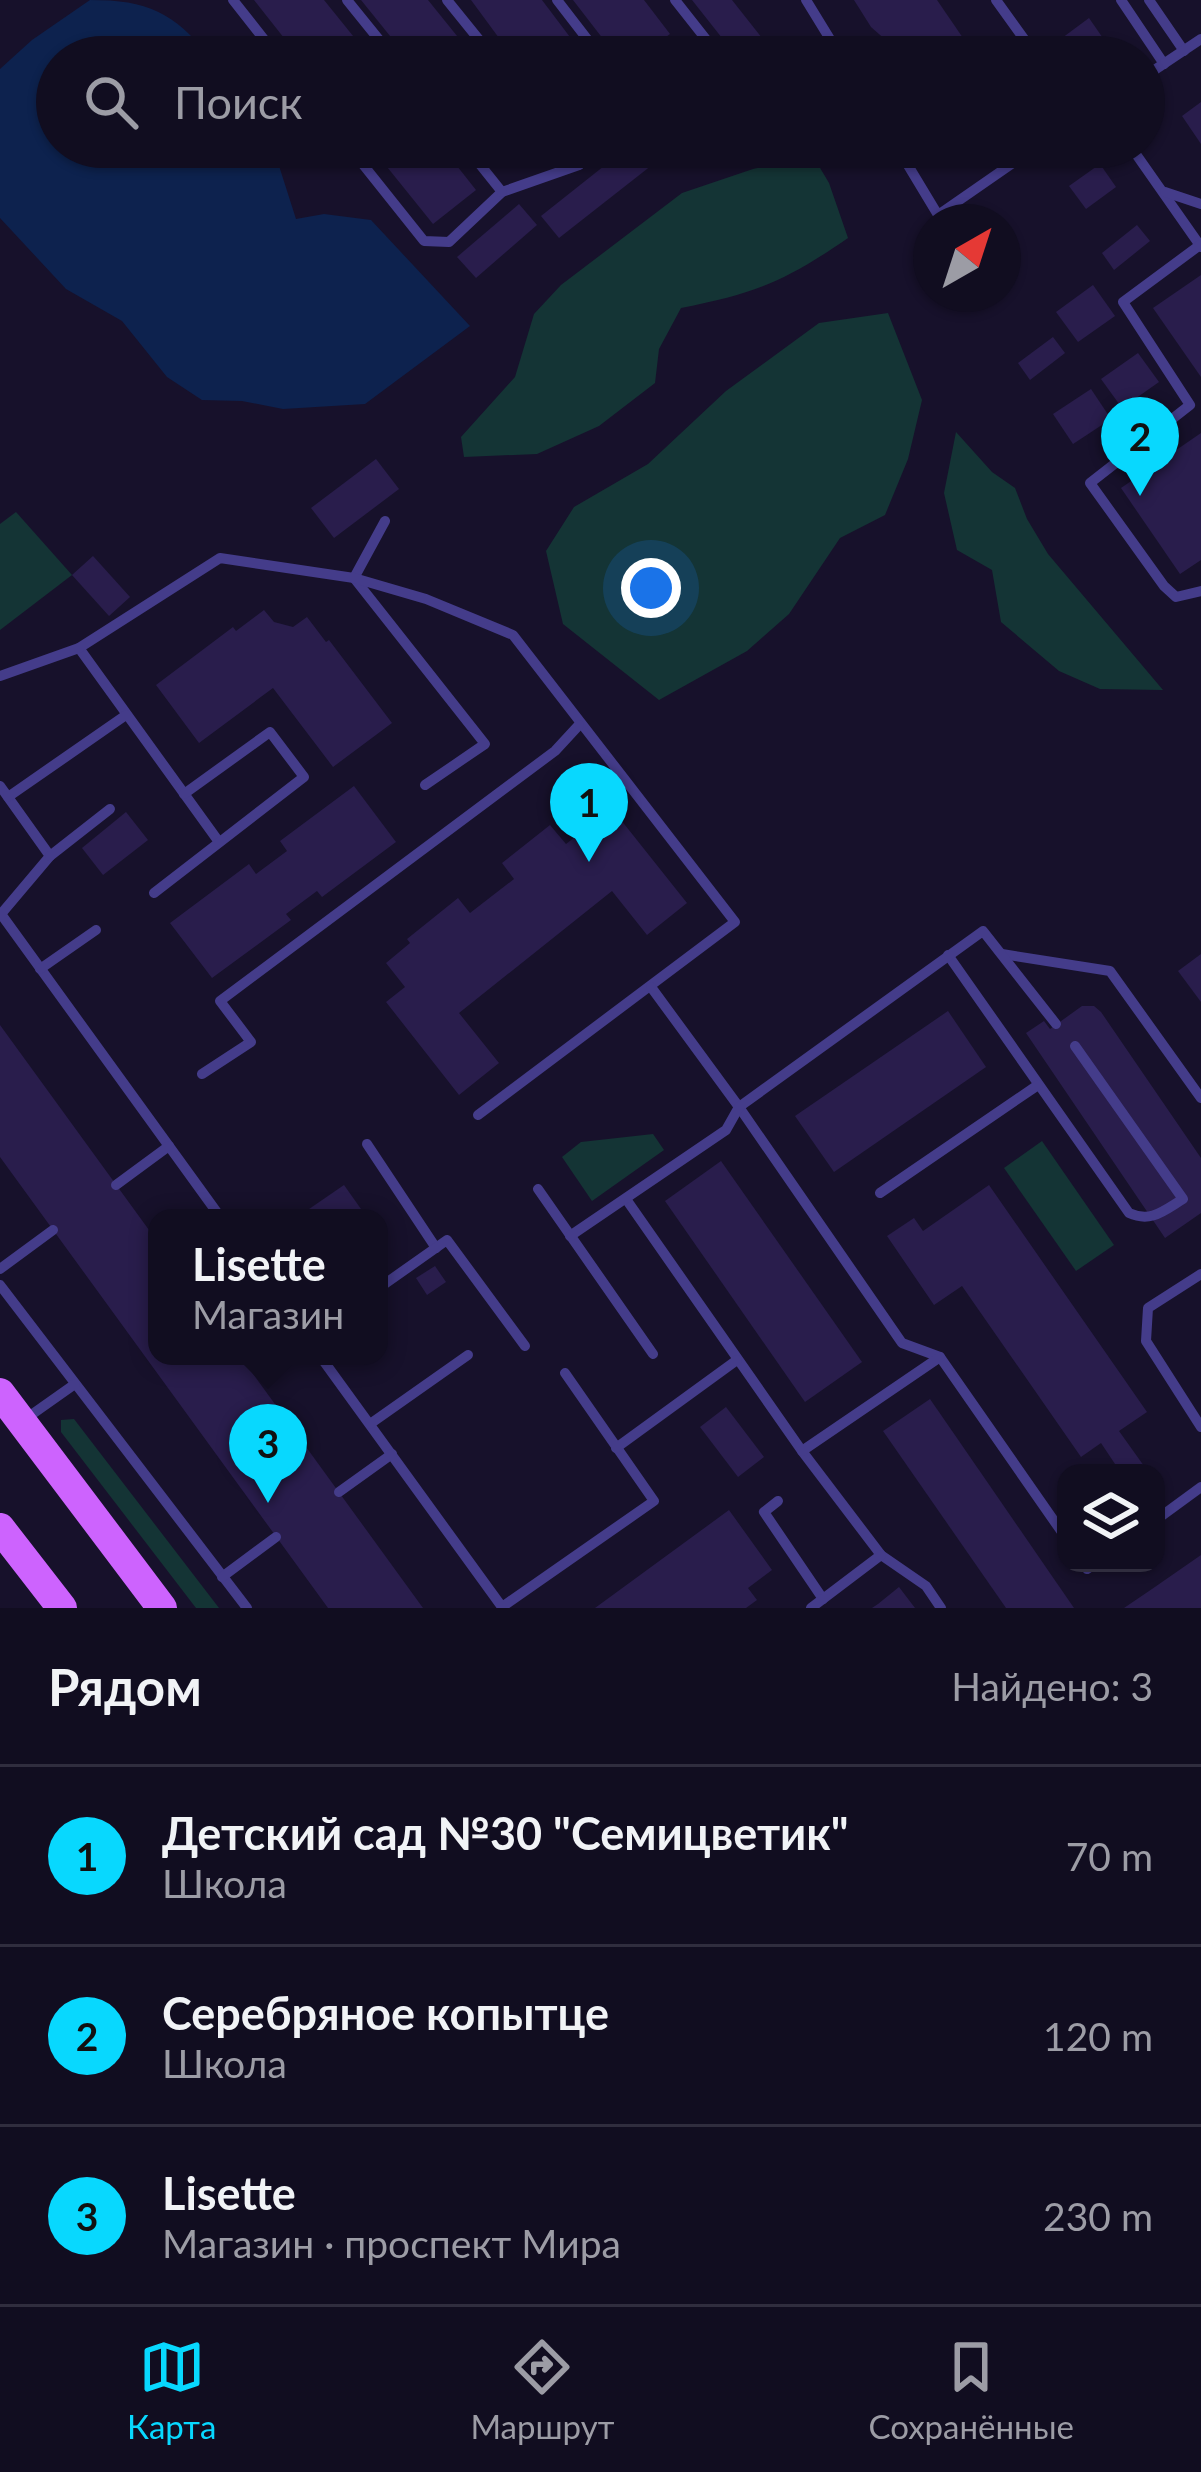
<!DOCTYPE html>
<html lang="ru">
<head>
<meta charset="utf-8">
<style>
  body { margin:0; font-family:Lato,sans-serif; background:#1a1629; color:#f1f3f6 }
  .controls { position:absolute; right:36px; bottom:36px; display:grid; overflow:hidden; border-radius:24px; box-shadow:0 3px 9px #0004 }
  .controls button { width:108px; height:108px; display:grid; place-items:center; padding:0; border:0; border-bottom:3px solid #302d3e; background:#110d20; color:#f1f3f6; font:60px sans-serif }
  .compass { position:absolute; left:913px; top:204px; width:108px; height:108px; border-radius:50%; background:#110d20; box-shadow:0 3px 9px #0004; rotate:39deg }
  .you { position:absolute; left:651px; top:588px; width:42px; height:42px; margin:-30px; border:9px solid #fff; border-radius:50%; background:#1a73e8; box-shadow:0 0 0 18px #1a73e833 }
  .badge { display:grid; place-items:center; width:78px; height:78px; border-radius:50%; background:#08d8fe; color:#111; font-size:39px; font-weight:700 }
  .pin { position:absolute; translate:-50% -99px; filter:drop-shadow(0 3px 6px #0008) }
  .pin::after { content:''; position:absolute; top:63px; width:42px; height:36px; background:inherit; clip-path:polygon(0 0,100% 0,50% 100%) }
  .popup { position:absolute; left:148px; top:1209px; width:240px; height:156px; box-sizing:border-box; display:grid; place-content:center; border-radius:24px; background:#110d20; filter:drop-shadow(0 3px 9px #0005); font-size:39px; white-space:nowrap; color:#9c9ca5 }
  .popup b { font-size:45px; color:#f1f3f6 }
  .popup::after { content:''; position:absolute; left:50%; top:100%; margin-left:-24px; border:24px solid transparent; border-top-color:#110d20 }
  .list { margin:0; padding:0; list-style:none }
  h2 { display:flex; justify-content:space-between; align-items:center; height:156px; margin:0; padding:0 48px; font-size:51px }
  h2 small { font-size:39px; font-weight:400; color:#9c9ca5 }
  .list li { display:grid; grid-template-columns:78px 1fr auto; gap:36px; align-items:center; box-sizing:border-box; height:180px; padding:0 48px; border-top:3px solid #302d3e }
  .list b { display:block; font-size:45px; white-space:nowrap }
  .list p { margin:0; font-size:39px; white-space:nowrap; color:#9c9ca5 }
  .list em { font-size:39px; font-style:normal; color:#9c9ca5 }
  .icon { flex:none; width:66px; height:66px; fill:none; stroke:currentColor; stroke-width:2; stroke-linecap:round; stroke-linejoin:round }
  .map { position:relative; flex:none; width:1201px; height:1608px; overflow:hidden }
  .search { position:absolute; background:#110d20; box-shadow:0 3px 9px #0004; left:36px; right:36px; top:36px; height:132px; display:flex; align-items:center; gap:30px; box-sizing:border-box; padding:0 42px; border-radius:66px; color:#9c9ca5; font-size:45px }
  .sheet { height:696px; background:#110d20 }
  nav { display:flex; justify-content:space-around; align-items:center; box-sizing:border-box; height:168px; border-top:3px solid #302d3e; background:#110d20; font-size:33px; color:#9c9ca5 }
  nav a { display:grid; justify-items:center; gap:6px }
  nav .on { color:#08d8fe }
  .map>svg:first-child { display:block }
  .green { fill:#143435 }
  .water { fill:#0d224e }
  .building { fill:#291d4c }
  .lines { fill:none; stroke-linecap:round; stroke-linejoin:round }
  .lane { stroke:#443c8a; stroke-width:10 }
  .primary { stroke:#cd63fe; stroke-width:30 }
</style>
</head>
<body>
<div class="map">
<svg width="1201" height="1608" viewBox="0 0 1201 1608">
  <rect width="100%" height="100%" fill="#17112b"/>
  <g class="green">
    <path d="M813,156L829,183L848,238C784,282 756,293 681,308L659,349L655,383L599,426L537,454L464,457L461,437L515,377L534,314L561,285L682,193L753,169Z"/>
    <polygon points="888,313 922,400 908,459 885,515 840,538 789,614 747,651 659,700 563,624 546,551 574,507 648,464 726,391 819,323"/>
    <polygon points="956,432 992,472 1015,488 1027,519 1048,554 1163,690 1100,689 1059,671 1001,622 992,570 957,550 944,493"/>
    <polygon points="16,512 72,575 0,630 0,524"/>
    <polygon points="653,1134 664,1150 592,1201 562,1157 581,1142"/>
    <polygon points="1042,1141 1114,1245 1076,1271 1004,1168"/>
    <polygon points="74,1419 219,1608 196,1608 61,1432 61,1420"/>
  </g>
  <path class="water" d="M90,0C148,0 173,12 210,57H57V147H273L296,219L324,214L371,220L470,326L365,404L283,409L242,401L202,400L167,377L122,321L66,289L0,218V69L32,40Z"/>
  <g class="building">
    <polygon points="254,0 324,0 370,57 299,57"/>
    <polygon points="361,0 428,0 474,57 407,57"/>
    <polygon points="471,0 542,0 585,57 513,57"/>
    <polygon points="573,0 644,0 670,34 639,57 617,57"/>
    <polygon points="692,0 732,0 766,43 748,57 737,57"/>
    <polygon points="854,0 937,0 976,57 905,57 871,27"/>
    <polygon points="1089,18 1116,57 1076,57 1062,38"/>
    <polygon points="1201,102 1201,144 1182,116"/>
    <polygon points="371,147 442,147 476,190 433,224"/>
    <polygon points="479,147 521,147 496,168"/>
    <polygon points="628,147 675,147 559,238 541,216"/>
    <polygon points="1100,164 1116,187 1086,209 1069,186"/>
    <polygon points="519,204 537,225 476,278 457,257"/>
    <polygon points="1137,225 1150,241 1114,270 1102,253"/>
    <polygon points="1201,275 1201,377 1153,308"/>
    <polygon points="1093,285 1115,316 1078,342 1056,312"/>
    <polygon points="1053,337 1065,353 1030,380 1018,363"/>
    <polygon points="1138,353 1159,382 1122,408 1101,379"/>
    <polygon points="1091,389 1111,419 1073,444 1053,414"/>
    <polygon points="1201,433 1201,560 1180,574 1121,488"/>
    <polygon points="376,459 399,489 334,538 311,508"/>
    <polygon points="93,556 130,597 109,616 72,575"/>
    <polygon points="264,610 274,622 293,627 307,617 326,642 329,640 392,723 333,767 273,688 199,743 156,685 233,627 236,631"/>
    <polygon points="354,786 396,842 322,897 317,891 286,914 291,920 212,978 170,923 249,864 256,874 287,851 280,841"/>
    <polygon points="126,812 148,840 103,875 82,848"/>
    <polygon points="621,820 687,903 647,935 612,891 459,1013 499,1063 459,1095 386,1002 405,987 386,963 410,943 407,939 458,898 470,913 514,879 502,863 550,825 566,844 589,826 598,838"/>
    <polygon points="1201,954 1201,1002 1178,971"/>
    <polygon points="1082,1006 1094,1006 1101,1012 1201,1158 1201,1213 1165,1238 1026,1033 1044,1021 1050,1029"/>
    <polygon points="948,1011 986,1067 834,1172 795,1116"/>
    <polygon points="0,1025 157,1241 157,1356 240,1356 423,1608 328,1608 0,1157"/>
    <polygon points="721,1161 862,1362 805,1402 665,1201"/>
    <polygon points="344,1185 361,1209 348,1218 296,1218"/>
    <polygon points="989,1185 1147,1412 1119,1431 1149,1473 1121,1473 1101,1443 1081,1457 962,1286 934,1305 887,1236 914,1218 923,1231"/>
    <polygon points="435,1266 446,1282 427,1295 416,1278"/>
    <polygon points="930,1399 959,1441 1074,1608 1006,1608 883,1431"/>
    <polygon points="726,1407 764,1457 738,1477 700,1427"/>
    <polygon points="729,1510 772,1570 748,1588 757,1600 746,1608 595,1608"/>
    <polygon points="1201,1555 1201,1608 1124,1608 1152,1589"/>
    <polygon points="899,1587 915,1608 872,1608 878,1604"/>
  </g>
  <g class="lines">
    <g class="lane">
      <polyline points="233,0 278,57"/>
      <polyline points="347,0 393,57"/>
      <polyline points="447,0 493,57"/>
      <polyline points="557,0 601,57"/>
      <polyline points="675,0 720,57"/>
      <polyline points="806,0 841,57"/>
      <polyline points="996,0 1037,57"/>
      <polyline points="1121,0 1164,64"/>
      <polyline points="1149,0 1184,51"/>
      <polyline points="1144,77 1201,39"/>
      <polyline points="349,147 424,241 449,242 502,192 579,165 600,147"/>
      <polyline points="466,147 502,192"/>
      <polyline points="564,147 579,165"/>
      <polyline points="897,147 938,215 1036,147"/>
      <polyline points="1131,147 1201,247"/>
      <polyline points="1165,192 1201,204"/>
      <polyline points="1200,245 1123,302 1190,405 1090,483 1164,586 1176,597 1201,591"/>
      <polyline points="385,521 354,578 485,744 425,785"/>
      <polyline points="79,648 219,842"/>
      <polyline points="0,676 79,648 220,558 354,578 426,599 513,635 735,922 478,1115"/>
      <polyline points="0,786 50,856 1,914 221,1218"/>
      <polyline points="8,797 126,715"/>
      <polyline points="50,856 110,809"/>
      <polyline points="154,893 304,777 270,732 184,794"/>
      <polyline points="1002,954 1110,971 1201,1098"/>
      <path d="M948,955L1129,1213C1151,1223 1163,1211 1183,1199L1075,1046"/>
      <polyline points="40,969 96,930"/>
      <polyline points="651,987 739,1107 902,1343 940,1357 1066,1538"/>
      <polyline points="202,1074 251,1042 220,1001 555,751 579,725"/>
      <polyline points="367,1144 436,1248"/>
      <polyline points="116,1185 169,1146"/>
      <polyline points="538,1189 653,1354"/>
      <polyline points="880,1193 1038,1085"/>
      <polyline points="626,1199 802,1451 881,1555 926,1586 941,1608"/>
      <polyline points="570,1236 726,1130 739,1107 983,931 1056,1024"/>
      <polyline points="0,1269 53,1230"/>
      <polyline points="1201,1274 1148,1308 1146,1341 1201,1427"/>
      <polyline points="0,1285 247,1608"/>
      <polyline points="379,1288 447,1240 525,1346"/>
      <polyline points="320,1356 502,1607 654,1501 565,1373"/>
      <polyline points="24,1420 75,1384"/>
      <polyline points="370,1424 468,1355"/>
      <polyline points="616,1448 737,1360"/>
      <polyline points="802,1451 940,1357"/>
      <polyline points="339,1492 392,1454"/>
      <polyline points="778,1501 764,1512 823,1599"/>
      <polyline points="1156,1520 1201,1487"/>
      <polyline points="1083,1563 1087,1569 1096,1563"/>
      <polyline points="222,1577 276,1537"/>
      <polyline points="811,1608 881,1555"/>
    </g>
    <g class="primary">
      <polyline points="0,1393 162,1608"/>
      <polyline points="0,1528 62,1608"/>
    </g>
  </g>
</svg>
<div class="controls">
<button><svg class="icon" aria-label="layers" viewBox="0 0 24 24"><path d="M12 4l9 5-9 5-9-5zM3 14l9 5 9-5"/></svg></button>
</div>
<svg class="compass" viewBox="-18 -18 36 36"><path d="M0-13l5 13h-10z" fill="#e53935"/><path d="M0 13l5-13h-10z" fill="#9c9ca5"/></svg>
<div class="you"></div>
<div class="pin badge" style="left:589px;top:862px">1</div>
<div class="pin badge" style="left:1140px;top:496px">2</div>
<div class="pin badge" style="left:268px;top:1503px">3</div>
<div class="popup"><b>Lisette</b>Магазин</div>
<div class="search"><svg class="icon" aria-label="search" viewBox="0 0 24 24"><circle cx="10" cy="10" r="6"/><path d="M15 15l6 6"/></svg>Поиск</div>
</div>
<section class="sheet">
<h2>Рядом<small>Найдено: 3</small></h2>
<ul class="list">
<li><span class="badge">1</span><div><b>Детский сад №30 &quot;Семицветик&quot;</b><p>Школа</p></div><em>70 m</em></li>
<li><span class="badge">2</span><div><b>Серебряное копытце</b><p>Школа</p></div><em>120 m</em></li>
<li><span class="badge">3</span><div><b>Lisette</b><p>Магазин · проспект Мира</p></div><em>230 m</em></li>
</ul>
</section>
<nav>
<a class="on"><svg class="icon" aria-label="map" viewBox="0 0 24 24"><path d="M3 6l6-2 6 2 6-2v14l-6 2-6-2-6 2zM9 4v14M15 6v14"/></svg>Карта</a>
<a><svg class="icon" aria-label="directions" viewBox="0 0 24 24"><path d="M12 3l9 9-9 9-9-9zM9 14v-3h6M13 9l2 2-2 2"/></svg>Маршрут</a>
<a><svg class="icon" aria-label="saved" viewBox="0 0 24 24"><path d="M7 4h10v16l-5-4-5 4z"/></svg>Сохранённые</a>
</nav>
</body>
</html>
